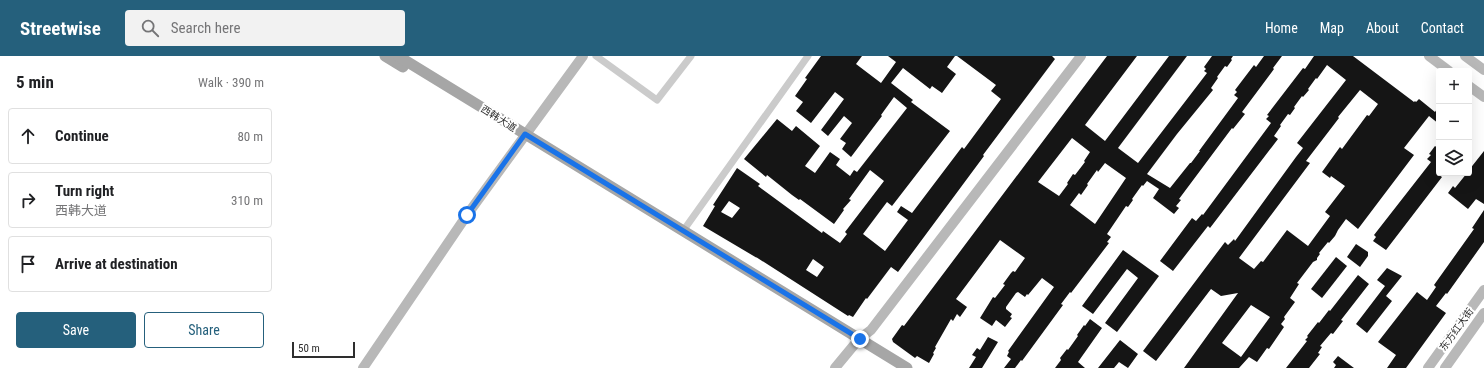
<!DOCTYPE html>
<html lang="en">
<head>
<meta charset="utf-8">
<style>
  body { margin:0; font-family:"Roboto Condensed","Noto Sans SC",sans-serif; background:#f2f2f2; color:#202124 }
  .controls { position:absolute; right:12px; top:12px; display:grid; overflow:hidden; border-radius:4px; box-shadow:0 4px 16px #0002 }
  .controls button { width:36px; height:36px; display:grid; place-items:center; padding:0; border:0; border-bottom:1px solid #e0e0e0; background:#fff; color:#202124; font:20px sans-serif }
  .scale { position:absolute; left:12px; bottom:10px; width:63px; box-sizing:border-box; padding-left:4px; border:2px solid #2e2e2e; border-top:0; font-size:11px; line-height:14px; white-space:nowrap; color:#2e2e2e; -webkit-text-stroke:3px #fff; paint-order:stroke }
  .stop { position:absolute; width:12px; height:12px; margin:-9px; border:3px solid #1a73e8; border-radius:50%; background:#fff }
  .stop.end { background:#1a73e8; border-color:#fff; box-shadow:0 1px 4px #0008 }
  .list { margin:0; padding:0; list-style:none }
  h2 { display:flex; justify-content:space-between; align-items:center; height:52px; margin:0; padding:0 16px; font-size:17px }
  h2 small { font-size:13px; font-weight:400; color:#757577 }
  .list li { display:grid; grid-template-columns:26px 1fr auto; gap:12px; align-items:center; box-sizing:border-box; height:56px; margin:0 8px 8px; padding:0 8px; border:1px solid #e0e0e0; border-radius:4px }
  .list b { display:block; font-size:15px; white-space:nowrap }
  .list p { margin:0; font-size:13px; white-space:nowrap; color:#757577 }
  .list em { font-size:13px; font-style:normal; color:#757577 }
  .actions { display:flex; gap:8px; padding:12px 16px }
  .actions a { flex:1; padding:9px 0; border:1px solid #25607c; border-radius:4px; text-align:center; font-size:14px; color:#25607c }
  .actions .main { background:#25607c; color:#fff }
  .icon { flex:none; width:22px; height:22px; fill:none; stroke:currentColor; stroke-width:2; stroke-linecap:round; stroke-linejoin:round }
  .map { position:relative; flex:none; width:1204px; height:312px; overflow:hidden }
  header { display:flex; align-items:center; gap:24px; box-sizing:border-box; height:56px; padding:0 20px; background:#25607c; color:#fff }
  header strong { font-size:19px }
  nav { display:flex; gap:22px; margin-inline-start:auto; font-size:14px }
  .search { width:280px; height:36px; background:#f2f2f2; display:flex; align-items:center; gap:10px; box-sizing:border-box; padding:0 14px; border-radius:4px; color:#757577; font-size:15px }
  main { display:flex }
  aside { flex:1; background:#fff }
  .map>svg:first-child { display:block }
  .building { fill:#151515; fill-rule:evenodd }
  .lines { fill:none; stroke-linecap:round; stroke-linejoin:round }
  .street { stroke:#cbcbcb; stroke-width:7 }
  .secondary { stroke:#b8b8b8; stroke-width:10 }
  .primary { stroke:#a6a6a6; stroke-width:11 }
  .route { stroke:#1a73e8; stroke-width:5 }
  .labels { text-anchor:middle; stroke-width:4; stroke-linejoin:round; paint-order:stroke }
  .street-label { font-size:10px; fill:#2e2e2e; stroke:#fff }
</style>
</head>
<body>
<header>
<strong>Streetwise</strong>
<div class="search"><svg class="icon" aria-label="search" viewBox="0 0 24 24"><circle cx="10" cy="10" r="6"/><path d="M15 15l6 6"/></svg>Search here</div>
<nav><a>Home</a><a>Map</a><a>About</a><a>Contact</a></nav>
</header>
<main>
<aside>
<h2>5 min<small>Walk · 390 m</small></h2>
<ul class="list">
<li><svg class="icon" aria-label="ahead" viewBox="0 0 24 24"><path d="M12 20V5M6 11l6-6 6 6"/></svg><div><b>Continue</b></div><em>80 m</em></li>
<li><svg class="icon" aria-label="right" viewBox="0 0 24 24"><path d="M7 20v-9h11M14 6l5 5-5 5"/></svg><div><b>Turn right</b><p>西韩大道</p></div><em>310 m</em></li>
<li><svg class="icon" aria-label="arrive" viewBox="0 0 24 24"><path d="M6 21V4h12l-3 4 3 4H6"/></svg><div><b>Arrive at destination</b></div></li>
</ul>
<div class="actions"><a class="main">Save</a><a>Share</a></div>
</aside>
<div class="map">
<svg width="1204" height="312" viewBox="0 0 1204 312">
  <rect width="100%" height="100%" fill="#fff"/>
  <g class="building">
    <path d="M541,0H582L576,8L601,27L616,6L608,0H675L667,11L676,18L662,37L652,30L650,33L623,12L611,27L633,44L631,46L670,75L612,150L607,146L583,178L605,195L628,164L617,156L621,150L632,157L682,91L684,93L721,43L711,35L716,29L677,0H772L775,3L703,99L704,100L618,216L611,211L587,243L586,242L573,261L569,259L568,260L476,201L477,202L423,170L435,150L433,149L457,112L480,128L478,130L542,177L543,175L560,187L567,178L565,176L604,125L590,114L569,143L571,144L563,153L564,154L554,168L520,143L519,144L512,139L487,119L486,121L464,103L497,63L512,75L516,70L540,90L525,110L535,117L550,96L560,103L556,109L570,120L574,114L577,116L627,52L614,41L601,59L602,60L571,101L562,93L566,87L560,83L572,67L564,60L548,80L541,74L564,43L555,36L531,67L516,55L523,46L515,40L527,23L525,22ZM449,145L460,152L452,162L441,156ZM533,203L544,211L537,221L526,214Z"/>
    <path d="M827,0H857L805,69L825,85L889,0H907L838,92L858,107L927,17L924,15L926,13L924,11L932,0H953L951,3L952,4L947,11L945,10L937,21L938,22L931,32L933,34L897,78L867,118L890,132L910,107H911L920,95H919L958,42L954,39L957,36L955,34L974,9L976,11L984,0H1002L993,12L994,13L962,56L965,58L953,73L952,72L899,143L901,144L896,150L899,152L894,158L873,142L879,133L867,125L863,130L862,129L852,143L853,144L848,151L846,150L827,178L831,181L827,186L829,187L791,237L790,236L781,248L783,249L742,305L741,304L735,312H724L731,303L727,300L729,296L728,295L774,231L762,222L748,239L747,238L745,241L738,236L736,237L726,251V253L732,258L730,261L732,262L725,271L716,264L712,270L700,262L713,241L715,242L725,229L723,228L731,217L733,215L735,216L745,202L720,184L676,243L687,251L680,261L677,258L673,265L671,263L655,291L656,292L653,297L654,298L649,307L637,300L635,302L613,286L612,283L622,269L624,270ZM792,82L810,96L804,105L805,106L795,119L793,118L787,127L788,128L779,140L758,126ZM825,107L846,122L815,168L790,149L799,137L801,139L808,129L807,128L817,114L818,116Z"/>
    <path d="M1034,0H1073L1134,46L1135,45L1136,46L1139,43L1155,56L1159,50V68L1149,60L1124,92L1134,99L1078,173L1066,163L1058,174L1055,180L1049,187L1048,186L1039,197L1040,198L1037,202V204L1033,206L1017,227L1019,228L1010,242L1015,246L1004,261L1005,263L1001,268L1004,271L989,293L987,292L977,306L969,301L959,312H904L958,237L941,240L931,233L876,305L863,295L945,186L948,189L954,183L955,185L1016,101L1023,92L1017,87L1066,24L1047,9L1037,23L1036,22L1028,33L1029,34L1023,41L1022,40L1014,51L1015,52L1010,59L1008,58L1000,69L1001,70L994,80L998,83L930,172L928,170L893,215L880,205L912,162L916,165L922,158L923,159L991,67L986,63L989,60L987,59L1023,12L1025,13ZM1080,34L1098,48L1089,60L1087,59L1062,93L1060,91L1042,116L1050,122L1051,120L1065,130L1045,156L1050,160L1028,190L1007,174L983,206L981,205L974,213L959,202L1030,107L1026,105L1059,62L1058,61ZM971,249L990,261L961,301L942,287Z"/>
    <polygon points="1155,90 1159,93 1159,119 1162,121 1106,194 1093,185 1096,181 1094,179 1151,106 1147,103 1151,99 1149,98"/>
    <polygon points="1204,95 1204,148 1196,143 1188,153 1168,137 1173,130 1175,132 1187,117 1189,117 1189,114"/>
    <polygon points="1204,154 1204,186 1167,238 1166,237 1156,250 1166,257 1126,312 1107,312 1116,299 1098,286 1137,236 1147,244 1156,231 1154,229 1194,173 1192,172"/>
    <polygon points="1076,188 1088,196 1088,200 1080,211 1067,201"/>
    <polygon points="843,194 879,220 837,276 825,267 858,222 847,213 813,258 802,250"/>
    <polygon points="1056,201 1067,210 1042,242 1031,233"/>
    <polygon points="1107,212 1122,220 1106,240 1112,245 1087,277 1076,268 1105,230 1097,224"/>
    <polygon points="1078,219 1089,228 1061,264 1063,265 1053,278 1051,277 1040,290 1042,291 1038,297 1040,298 1029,312 1006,312 1027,285 1025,284 1028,281 1027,280 1038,266 1039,267 1049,254 1050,255"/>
    <polygon points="810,263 822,272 798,306 805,312 775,312 781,304 780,302 787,293 788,294 798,280 797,279 804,269 805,270"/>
    <polygon points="708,281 718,286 702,312 689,312 696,301 692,299 697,292 700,294"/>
    <polygon points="840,284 858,298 848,312 839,306 834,312 818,312"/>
    <polygon points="1058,300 1074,312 1054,312 1056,309 1053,306"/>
  </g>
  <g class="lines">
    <g class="street">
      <polyline points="316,0 377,44 411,0"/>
      <polyline points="403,175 528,0"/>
    </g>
    <g class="secondary">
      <polyline points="1149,0 1169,15"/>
      <polyline points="1185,0 1204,14"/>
      <polyline points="1189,30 1204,41"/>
      <polyline points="83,312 187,159 303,0"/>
      <polyline points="555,312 579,283 591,274 801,0"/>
      <polyline points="1148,312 1204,234"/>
      <polyline points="1165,312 1204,257"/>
    </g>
    <g class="primary">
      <polyline points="105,0 123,11"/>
      <polyline points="118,0 627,312"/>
    </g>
  </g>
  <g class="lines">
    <polyline class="route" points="187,159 245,78 580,283"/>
  </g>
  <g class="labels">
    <g class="street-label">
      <text transform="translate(219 62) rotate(32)" y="4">西韩大道</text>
      <text transform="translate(1176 273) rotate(-54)" y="4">东方红大街</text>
    </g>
  </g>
</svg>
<div class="controls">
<button>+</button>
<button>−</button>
<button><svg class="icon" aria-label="layers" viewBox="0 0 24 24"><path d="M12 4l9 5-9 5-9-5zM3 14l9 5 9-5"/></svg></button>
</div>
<div class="scale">50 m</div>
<div class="stop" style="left:187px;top:159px"></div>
<div class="stop end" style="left:580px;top:283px"></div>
</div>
</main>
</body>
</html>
